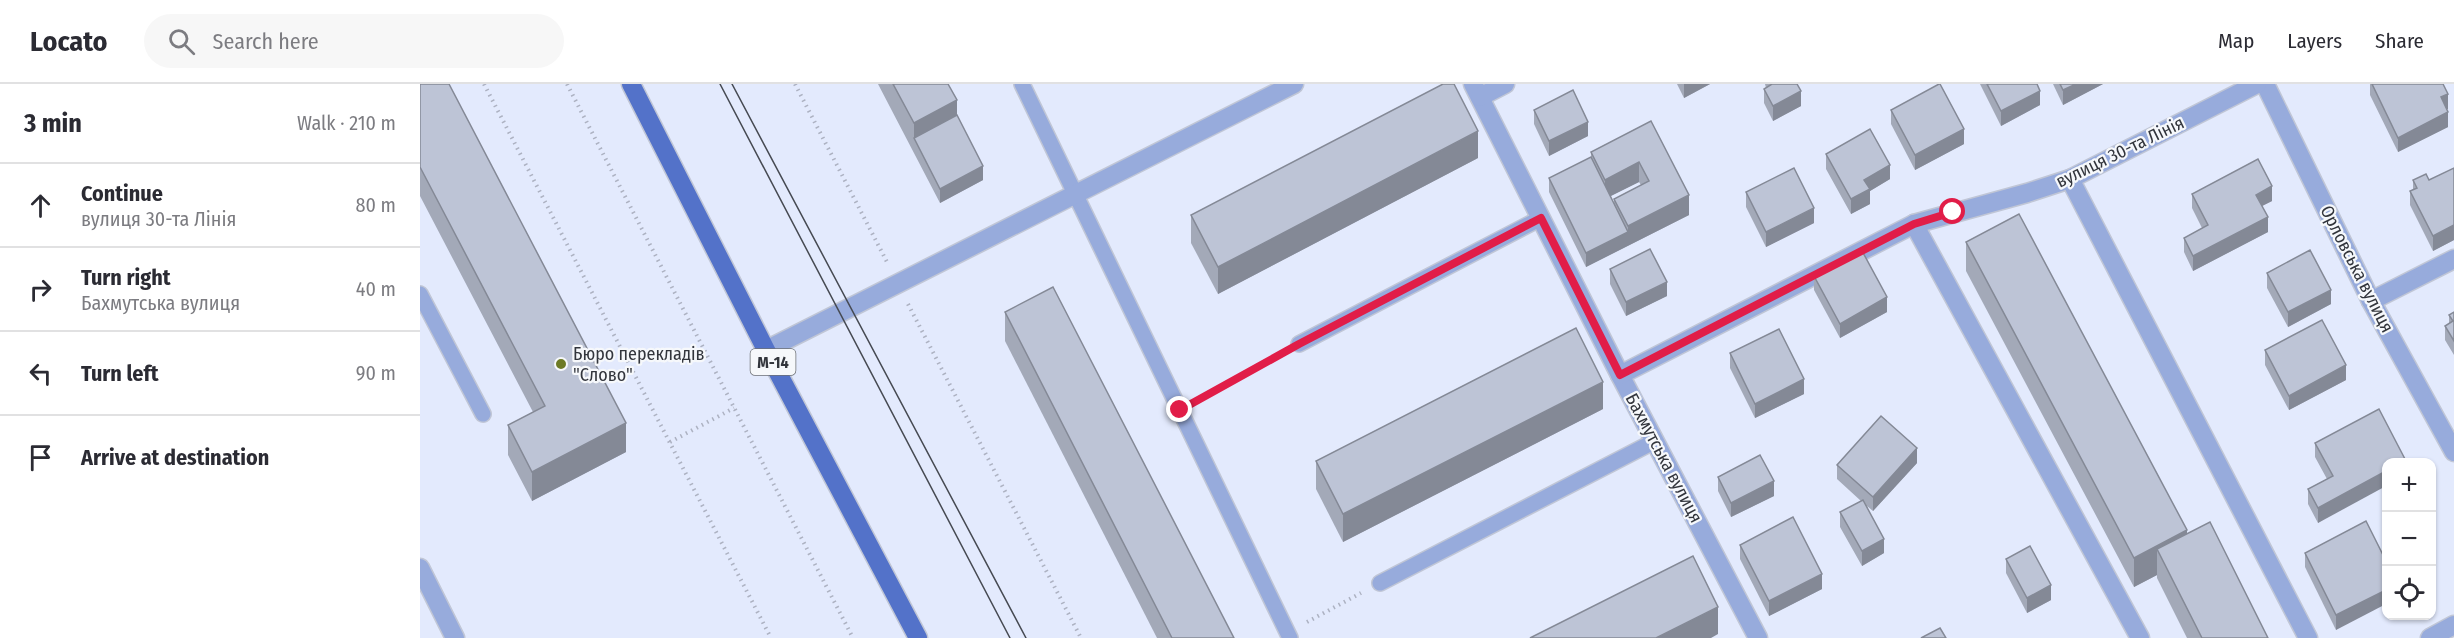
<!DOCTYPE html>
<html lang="en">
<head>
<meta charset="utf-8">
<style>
  body { margin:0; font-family:"Fira Sans Condensed",sans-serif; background:#f7f7f7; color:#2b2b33 }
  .controls { position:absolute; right:18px; bottom:18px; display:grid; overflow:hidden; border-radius:12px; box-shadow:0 2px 4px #0004 }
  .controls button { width:54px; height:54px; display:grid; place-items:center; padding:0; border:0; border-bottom:2px solid #e1e1e2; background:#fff; color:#2b2b33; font:30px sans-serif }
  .stop { position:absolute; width:18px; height:18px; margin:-14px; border:4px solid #e11d48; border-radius:50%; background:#fff }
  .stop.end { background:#e11d48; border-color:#fff; box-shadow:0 2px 6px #0008 }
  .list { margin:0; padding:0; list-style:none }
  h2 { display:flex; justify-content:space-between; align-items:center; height:78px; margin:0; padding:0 24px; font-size:26px }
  h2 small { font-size:20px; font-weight:400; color:#7c7c81 }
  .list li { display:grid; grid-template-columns:39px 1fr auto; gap:18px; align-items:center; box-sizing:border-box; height:84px; padding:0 24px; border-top:2px solid #e1e1e2 }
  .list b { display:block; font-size:22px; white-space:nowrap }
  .list p { margin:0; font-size:20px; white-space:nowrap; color:#7c7c81 }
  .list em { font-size:20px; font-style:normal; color:#7c7c81 }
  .icon { flex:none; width:33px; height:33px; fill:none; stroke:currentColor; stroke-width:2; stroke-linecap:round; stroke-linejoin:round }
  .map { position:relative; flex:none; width:2034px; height:554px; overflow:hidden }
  header { display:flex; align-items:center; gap:36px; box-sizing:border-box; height:84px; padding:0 30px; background:#fff; border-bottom:2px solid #e1e1e2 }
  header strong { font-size:28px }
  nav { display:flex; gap:33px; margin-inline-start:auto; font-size:21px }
  .search { width:420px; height:54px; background:#f7f7f7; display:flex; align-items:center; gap:15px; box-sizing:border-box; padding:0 21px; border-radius:33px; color:#7c7c81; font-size:22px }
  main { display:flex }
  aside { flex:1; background:#fff }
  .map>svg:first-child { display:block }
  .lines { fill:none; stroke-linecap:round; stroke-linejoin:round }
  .lane-casing { stroke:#c0c6d6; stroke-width:18 }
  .street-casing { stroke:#c0c6d6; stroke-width:21 }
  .primary-casing { stroke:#c0c6d6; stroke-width:21 }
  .path { stroke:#adb2c2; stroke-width:4; stroke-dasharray:1.5 4.5; stroke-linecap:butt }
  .lane { stroke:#97abdc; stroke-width:15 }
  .street { stroke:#97abdc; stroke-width:18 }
  .primary { stroke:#5372c9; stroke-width:18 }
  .tram { stroke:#464a52; stroke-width:1.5 }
  .wall { fill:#a3a9b8; fill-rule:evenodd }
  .shaded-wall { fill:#848996 }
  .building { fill:#bdc4d6; stroke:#848996; stroke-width:1.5 }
  .route { stroke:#e11d48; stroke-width:8 }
  .poi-dot { fill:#6d7a26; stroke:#f6f8fb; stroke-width:2 }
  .labels { text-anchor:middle; stroke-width:4.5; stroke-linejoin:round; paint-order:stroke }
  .shield { fill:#f6f8fb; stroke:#6d7075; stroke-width:1.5 }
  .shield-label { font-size:16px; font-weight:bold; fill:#32353c }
  .street-label { font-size:18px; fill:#32353c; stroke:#f6f8fb }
  .poi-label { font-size:18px; fill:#32353c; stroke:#f6f8fb; text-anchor:start }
</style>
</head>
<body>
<header>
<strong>Locato</strong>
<div class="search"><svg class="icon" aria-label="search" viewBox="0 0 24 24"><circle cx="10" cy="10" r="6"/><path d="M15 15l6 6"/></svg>Search here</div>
<nav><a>Map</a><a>Layers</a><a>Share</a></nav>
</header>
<main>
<aside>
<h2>3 min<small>Walk · 210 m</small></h2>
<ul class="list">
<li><svg class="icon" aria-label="ahead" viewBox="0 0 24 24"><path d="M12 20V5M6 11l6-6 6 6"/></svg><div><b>Continue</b><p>вулиця 30-та Лінія</p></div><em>80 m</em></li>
<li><svg class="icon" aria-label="right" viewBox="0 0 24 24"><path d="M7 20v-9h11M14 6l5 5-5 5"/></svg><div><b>Turn right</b><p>Бахмутська вулиця</p></div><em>40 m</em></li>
<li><svg class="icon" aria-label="left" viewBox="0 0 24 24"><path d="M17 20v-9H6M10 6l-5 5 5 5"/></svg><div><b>Turn left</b></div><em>90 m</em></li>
<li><svg class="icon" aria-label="arrive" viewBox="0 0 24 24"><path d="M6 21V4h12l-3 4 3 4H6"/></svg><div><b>Arrive at destination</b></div></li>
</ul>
</aside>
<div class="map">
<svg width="2034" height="554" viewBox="0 0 2034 554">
  <rect width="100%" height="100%" fill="#e3eafd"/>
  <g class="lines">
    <g class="lane-casing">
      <g id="lane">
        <polyline points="602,0 870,554"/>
        <polyline points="0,210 63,330"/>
        <polyline points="879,260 1121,134"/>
        <polyline points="960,499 1235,357"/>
      </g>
    </g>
    <g class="street-casing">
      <g id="street">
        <polyline points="1053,0 1200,291 1338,554"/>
        <polyline points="1845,0 1951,217 2034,368"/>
        <polyline points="1060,13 1085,0"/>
        <polyline points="1650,95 1888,554"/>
        <polyline points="1494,140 1720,554"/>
        <polyline points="1951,217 2034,175"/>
        <polyline points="346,266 874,0"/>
        <polyline points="1200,291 1494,140 1607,109 1650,95 1837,0"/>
        <polyline points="0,484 35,554"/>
        <polyline points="2010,554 2034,541"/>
      </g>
    </g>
    <g class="primary-casing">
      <polyline id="primary" points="211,0 346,266 498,554"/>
    </g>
    <g class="path">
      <polyline points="64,0 351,554"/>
      <polyline points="147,0 433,554"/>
      <polyline points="375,0 467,178"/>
      <polyline points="488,220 661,554"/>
      <polyline points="779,315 860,271"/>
      <polyline points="250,358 314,324"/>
      <polyline points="887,538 941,509"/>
    </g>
    <use href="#lane" class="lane"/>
    <use href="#street" class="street"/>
    <use href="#primary" class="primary"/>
    <g class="tram">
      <polyline points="300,0 590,554"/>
      <polyline points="312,0 606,554"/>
    </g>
  </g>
  <g class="wall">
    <polygon points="0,0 206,368 112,417 88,371 88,341 113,328 0,112"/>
    <polygon points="458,0 528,0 537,31 563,96 520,119"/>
    <polygon points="1257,0 1290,0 1264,14"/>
    <polygon points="1345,0 1377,0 1381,22 1353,37 1344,19 1344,5 1346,4"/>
    <polygon points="1560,0 1617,0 1620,21 1581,42"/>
    <polygon points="1633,0 1683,0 1643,21"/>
    <polygon points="1950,0 2023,0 2028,25 2027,25 2028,43 1978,68 1950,11"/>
    <polygon points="1114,26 1168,52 1129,72 1114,40"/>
    <polygon points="1471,26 1544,60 1495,86 1471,40"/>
    <path d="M1231,37L1269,131L1166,183L1129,108V94L1171,73V68ZM1219,98L1221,101L1194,115V120L1190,112Z"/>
    <polygon points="1406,70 1470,95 1450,107 1450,120 1431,130 1406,85"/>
    <polygon points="1058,74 798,210 771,159 771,131"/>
    <polygon points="2034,84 2034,156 2013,167 1990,121 1990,107 1993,105 1993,96 2009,96"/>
    <polygon points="1326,108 1394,139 1346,163 1326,123"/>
    <polygon points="1772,110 1852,117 1842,122 1848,148 1773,187 1764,168 1764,154 1782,144 1772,124"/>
    <polygon points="1546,158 1767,449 1848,554 1767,554 1737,494 1737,491 1714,503 1546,187"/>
    <polygon points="1190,185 1247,212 1206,232 1190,200"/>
    <polygon points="1847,189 1911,220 1868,243 1847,204"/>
    <polygon points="1394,192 1467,228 1420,254 1394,206"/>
    <polygon points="585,228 814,554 737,554 585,257"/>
    <polygon points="2034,228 2034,271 2025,256 2025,242 2029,239 2029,231"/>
    <polygon points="1845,266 1926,296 1869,326 1845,281"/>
    <polygon points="1310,269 1384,310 1335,334 1310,284"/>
    <polygon points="1183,325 923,458 896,405 896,377"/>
    <polygon points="1895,359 1986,378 1898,439 1888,420 1888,405 1907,395 1895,373"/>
    <polygon points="1497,379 1453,427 1447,422 1464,469 1442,482 1420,443 1420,428 1441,417 1417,395 1417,381"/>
    <polygon points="1298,393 1354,412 1311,433 1298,407"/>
    <polygon points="1320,461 1402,505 1349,532 1320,475"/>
    <polygon points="1885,469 1966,477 1916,546 1885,483"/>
    <polygon points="1586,475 1631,516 1607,529 1586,489"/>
  </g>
  <g class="shaded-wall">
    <polygon points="1264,0 1290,0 1264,14"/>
    <polygon points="1656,0 1683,0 1643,21 1643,6"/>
    <polygon points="1381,7 1381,22 1353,37 1353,22"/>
    <polygon points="1620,7 1620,21 1581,42 1581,27"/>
    <polygon points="2028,10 2028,25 2021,28 2021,13"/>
    <polygon points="537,16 537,46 494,54 494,68 494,39"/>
    <polygon points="2028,28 2028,43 1978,68 1978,54"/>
    <polygon points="1168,38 1168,52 1129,72 1129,57"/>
    <polygon points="1544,45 1544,60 1495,86 1495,71"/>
    <polygon points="1058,47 1058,74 798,210 798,183"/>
    <polygon points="1219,78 1219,98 1185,115 1185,96"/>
    <polygon points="1470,81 1470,95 1450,107 1450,120 1431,130 1431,115 1444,96"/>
    <polygon points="563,82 563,96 520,119 520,105"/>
    <polygon points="1852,102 1852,117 1836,125 1836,111"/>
    <polygon points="1269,111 1269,131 1166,183 1166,169 1208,148 1208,142"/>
    <polygon points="1394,124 1394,139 1346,163 1346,148"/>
    <polygon points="1848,133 1848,148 1773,187 1773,172"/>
    <polygon points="2034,141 2034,156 2013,167 2013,152"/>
    <polygon points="1247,198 1247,212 1206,232 1206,218"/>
    <polygon points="1911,206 1911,220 1868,243 1868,228"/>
    <polygon points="1467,213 1467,228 1420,254 1420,240"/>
    <polygon points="1926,281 1926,296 1869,326 1869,312"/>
    <polygon points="1384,295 1384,310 1335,334 1335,320"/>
    <polygon points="1183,298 1183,325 923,458 923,430"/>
    <polygon points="206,339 206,368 112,417 112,388"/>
    <polygon points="1497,364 1497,379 1453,427 1453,413"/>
    <polygon points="1966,387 1966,402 1898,439 1898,424"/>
    <polygon points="1354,397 1354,412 1311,433 1311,419"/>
    <polygon points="1767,446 1767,475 1737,465 1737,491 1714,503 1714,474"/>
    <polygon points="1464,455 1464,469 1442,482 1442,467"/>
    <polygon points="1402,490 1402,505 1349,532 1349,517"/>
    <polygon points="1631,501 1631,516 1607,529 1607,514"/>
    <polygon points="1966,506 1966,520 1916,546 1916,531"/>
    <polygon points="1298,523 1298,550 1291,554 1236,554"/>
  </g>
  <g class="building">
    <polygon points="0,0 29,0 206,339 112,388 88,341 125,322 0,83"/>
    <polygon points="473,0 528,0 537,16 494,39"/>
    <polygon points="1023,0 1034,0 1058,47 798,183 771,131"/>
    <polygon points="1352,0 1377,0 1381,7 1353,22 1344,5"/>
    <polygon points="1519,0 1520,0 1544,45 1495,71 1471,26"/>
    <polygon points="1567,0 1617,0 1620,7 1581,27"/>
    <polygon points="1640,0 1656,0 1643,6"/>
    <polygon points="1952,0 2023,0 2028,10 2021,13 2028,28 1978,54"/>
    <polygon points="1153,6 1168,38 1129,57 1114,26"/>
    <polygon points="537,31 563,82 520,105 494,54"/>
    <polygon points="1231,37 1269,111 1208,142 1194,115 1229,97 1219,78 1185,96 1171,68"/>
    <polygon points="1450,45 1470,81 1444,96 1450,105 1431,115 1406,70"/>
    <polygon points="1171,73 1208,148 1166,169 1129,94"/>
    <polygon points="1838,75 1852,102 1836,111 1848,133 1773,172 1764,154 1788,141 1772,110"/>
    <polygon points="1374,84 1394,124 1346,148 1326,108"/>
    <polygon points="2034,84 2034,141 2013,152 1990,107 1997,104 1993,96 2006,90 2009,96"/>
    <polygon points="1599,130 1767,446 1714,474 1546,158"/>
    <polygon points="1230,165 1247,198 1206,218 1190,185"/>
    <polygon points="1441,165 1467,213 1420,240 1394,192"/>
    <polygon points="1890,166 1911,206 1868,228 1847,189"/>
    <polygon points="633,203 814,554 752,554 585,228"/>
    <polygon points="2034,228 2034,257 2025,242 2033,237 2029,231"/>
    <polygon points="1902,236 1926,281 1869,312 1845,266"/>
    <polygon points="1156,244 1183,298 923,430 896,377"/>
    <polygon points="1359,245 1384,295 1335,320 1310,269"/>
    <polygon points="1959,325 1986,377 1983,378 1966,378 1966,387 1898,424 1888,405 1913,392 1895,359"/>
    <polygon points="1461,332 1497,364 1453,413 1417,381"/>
    <polygon points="1340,371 1354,397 1311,419 1298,393"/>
    <polygon points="1443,416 1464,455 1442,467 1420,428"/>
    <polygon points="1373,433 1402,490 1349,517 1320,461"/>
    <polygon points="1946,437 1966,477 1966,506 1916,531 1885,469"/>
    <polygon points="1790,438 1848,554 1782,554 1737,465"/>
    <polygon points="1610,462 1631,501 1607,514 1586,475"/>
    <polygon points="1273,472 1298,523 1236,554 1110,554"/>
    <polygon points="1520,544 1526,554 1501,554"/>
  </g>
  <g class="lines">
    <polyline class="route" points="760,326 879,260 1121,134 1200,291 1494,140 1533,128"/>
  </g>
  <circle class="poi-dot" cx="141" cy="280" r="6"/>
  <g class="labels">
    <rect class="shield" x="330.5" y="265" width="45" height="26" rx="4.5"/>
    <g class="shield-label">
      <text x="353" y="284">М-14</text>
    </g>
    <g class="street-label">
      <text transform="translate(1700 68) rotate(-26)" y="6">вулиця 30-та Лінія</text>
      <text transform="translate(1937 185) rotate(63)" y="6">Орловська вулиця</text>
      <text transform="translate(1244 374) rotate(62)" y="6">Бахмутська вулиця</text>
    </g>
    <g class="poi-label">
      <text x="153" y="276">Бюро перекладів<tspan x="153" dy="21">"Слово"</tspan></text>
    </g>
  </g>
</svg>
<div class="controls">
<button>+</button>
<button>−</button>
<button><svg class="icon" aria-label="locate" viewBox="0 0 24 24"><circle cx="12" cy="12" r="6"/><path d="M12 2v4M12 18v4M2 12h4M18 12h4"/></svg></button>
</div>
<div class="stop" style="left:1533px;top:128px"></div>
<div class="stop end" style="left:760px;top:326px"></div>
</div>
</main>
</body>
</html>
